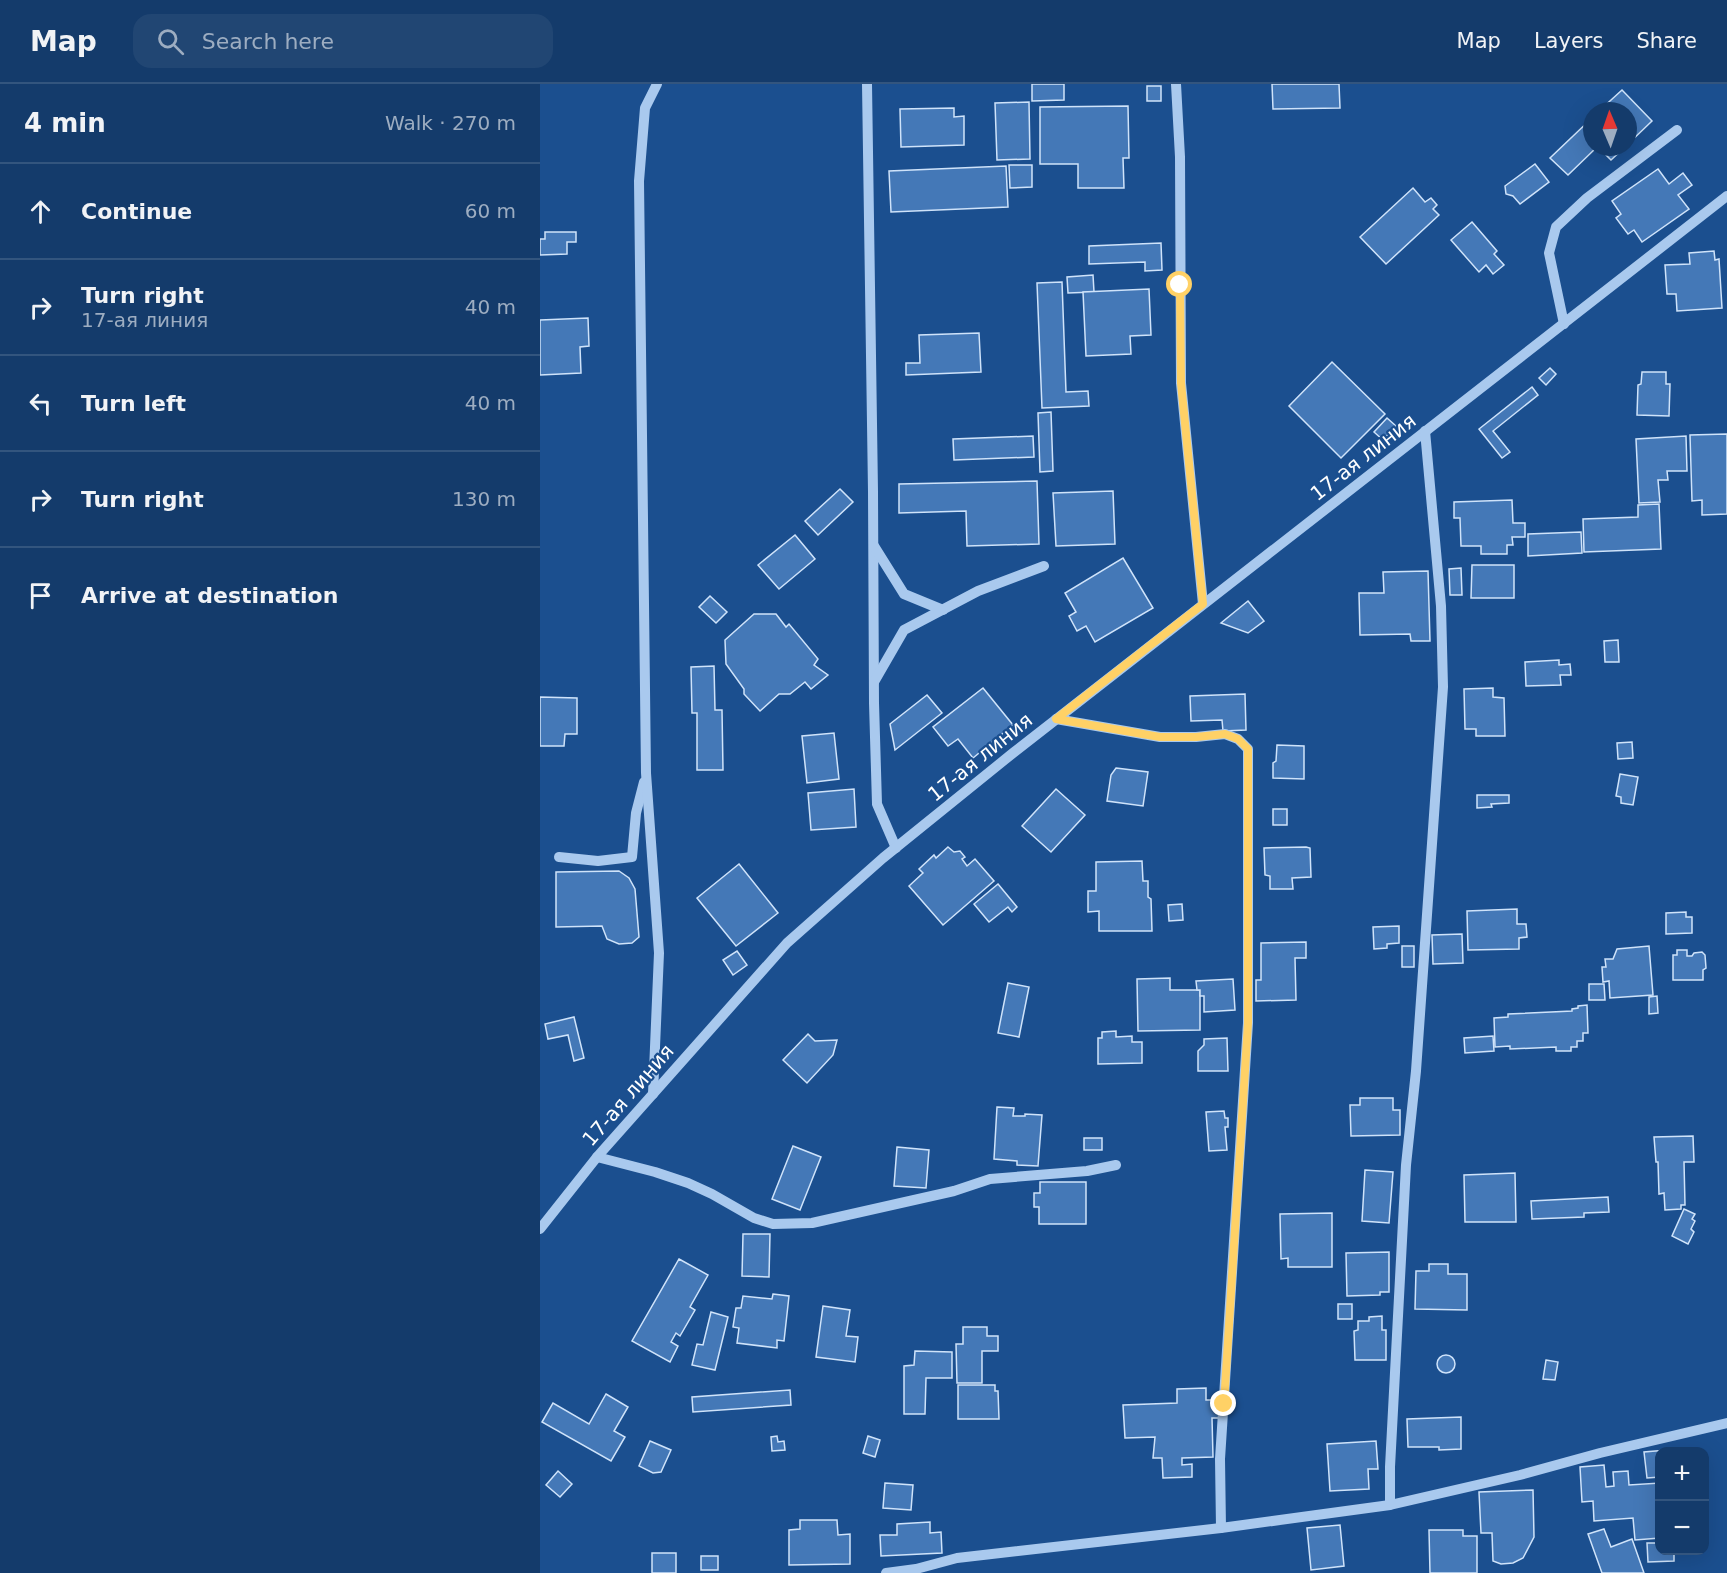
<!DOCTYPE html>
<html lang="en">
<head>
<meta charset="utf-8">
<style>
  body { margin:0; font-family:"DejaVu Sans",sans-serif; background:#214673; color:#f1f3f6 }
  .controls { position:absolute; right:18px; bottom:18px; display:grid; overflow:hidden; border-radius:12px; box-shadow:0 6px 24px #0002 }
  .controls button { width:54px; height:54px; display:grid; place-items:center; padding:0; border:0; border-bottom:2px solid #33557e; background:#143b6b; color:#f1f3f6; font:30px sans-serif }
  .compass { position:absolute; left:1043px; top:18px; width:54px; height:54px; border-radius:50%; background:#143b6b; box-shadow:0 6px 24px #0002; rotate:358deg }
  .stop { position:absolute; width:18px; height:18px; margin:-14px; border:4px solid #ffd166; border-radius:50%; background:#fff }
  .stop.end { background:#ffd166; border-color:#fff; box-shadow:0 2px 6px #0008 }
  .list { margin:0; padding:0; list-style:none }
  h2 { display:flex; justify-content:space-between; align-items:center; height:78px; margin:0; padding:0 24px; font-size:26px }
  h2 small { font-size:20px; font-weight:400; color:#9dadc1 }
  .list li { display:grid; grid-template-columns:39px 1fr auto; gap:18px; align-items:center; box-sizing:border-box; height:96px; padding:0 24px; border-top:2px solid #33557e }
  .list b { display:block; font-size:22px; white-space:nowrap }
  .list p { margin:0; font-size:20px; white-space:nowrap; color:#9dadc1 }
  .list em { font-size:20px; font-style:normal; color:#9dadc1 }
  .icon { flex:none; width:33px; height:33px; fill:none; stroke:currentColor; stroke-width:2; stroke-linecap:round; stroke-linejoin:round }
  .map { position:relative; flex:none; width:1187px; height:1489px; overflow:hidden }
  header { display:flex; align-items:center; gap:36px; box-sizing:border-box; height:84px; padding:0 30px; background:#143b6b; border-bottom:2px solid #33557e }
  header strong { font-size:28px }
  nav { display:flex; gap:33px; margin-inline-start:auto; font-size:21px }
  .search { width:420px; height:54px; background:#214673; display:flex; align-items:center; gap:15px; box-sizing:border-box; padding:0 21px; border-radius:18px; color:#9dadc1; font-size:22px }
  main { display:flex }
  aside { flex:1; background:#143b6b }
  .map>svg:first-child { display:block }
  .building { fill:#4478b7; stroke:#cfe3fa; stroke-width:1.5 }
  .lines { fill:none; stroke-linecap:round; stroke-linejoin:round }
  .minor { stroke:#a9c9ee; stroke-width:10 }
  .route { stroke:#ffd166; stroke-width:8 }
  .labels { text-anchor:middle; stroke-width:4.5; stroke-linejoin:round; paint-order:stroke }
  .street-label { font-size:20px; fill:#fff; stroke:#1b4f8f }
</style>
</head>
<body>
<header>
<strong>Map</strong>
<div class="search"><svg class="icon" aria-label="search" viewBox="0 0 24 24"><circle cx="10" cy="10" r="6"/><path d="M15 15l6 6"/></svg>Search here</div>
<nav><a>Map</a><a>Layers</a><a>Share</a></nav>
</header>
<main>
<aside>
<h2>4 min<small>Walk · 270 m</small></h2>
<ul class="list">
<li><svg class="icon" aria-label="ahead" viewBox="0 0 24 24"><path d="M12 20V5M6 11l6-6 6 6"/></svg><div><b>Continue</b></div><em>60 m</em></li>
<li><svg class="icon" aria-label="right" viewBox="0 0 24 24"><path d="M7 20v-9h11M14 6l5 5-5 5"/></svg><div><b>Turn right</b><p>17-ая линия</p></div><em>40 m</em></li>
<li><svg class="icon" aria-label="left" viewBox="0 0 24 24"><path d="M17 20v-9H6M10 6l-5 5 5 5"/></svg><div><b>Turn left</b></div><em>40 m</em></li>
<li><svg class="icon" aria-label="right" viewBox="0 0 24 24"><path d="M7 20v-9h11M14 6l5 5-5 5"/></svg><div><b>Turn right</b></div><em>130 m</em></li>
<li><svg class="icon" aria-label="arrive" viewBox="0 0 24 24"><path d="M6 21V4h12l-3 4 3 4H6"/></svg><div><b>Arrive at destination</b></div></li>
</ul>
</aside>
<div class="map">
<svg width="1187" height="1489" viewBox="0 0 1187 1489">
  <rect width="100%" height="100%" fill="#1b4f8f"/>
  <g class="building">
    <polygon points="492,0 524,0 524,16 492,17"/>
    <polygon points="732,0 799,0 800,24 733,25"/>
    <rect x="607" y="2" width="14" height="15"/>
    <polygon points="1082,6 1112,37 1088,60 1088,27 1059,27"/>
    <polygon points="489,18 490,75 457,76 455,19"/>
    <polygon points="588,22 589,74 583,74 584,104 538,104 538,80 500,80 500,23"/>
    <polygon points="414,24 414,33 424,32 424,61 361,63 360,25"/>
    <polygon points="1052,34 1052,63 1057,63 1028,91 1010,74"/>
    <polygon points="1058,63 1085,63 1071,76"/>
    <polygon points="995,80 1009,98 980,120 973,112 966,110 965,102"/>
    <polygon points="469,81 492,81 492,103 470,104"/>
    <polygon points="466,82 468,123 351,128 349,87"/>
    <polygon points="1118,85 1129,100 1143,89 1152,101 1138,111 1149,125 1102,158 1094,146 1088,150 1076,134 1081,130 1072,117"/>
    <polygon points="873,104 885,118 891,114 897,121 893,125 899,131 846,180 820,153"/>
    <polygon points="932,138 957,167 954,170 964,181 953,190 946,181 939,188 911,156"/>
    <polygon points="5,148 36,148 36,158 27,158 27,170 0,171 0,155 5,155"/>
    <polygon points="621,159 622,186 605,187 605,178 549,180 549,162"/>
    <polygon points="1174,167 1175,176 1179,175 1182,224 1137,227 1136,210 1127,210 1125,181 1150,180 1149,169"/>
    <polygon points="553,191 554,208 528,209 527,193"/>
    <polygon points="522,198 526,308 548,307 549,322 502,324 497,199"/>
    <polygon points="609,205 611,251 590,252 591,270 546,272 543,208"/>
    <polygon points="48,234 49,262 40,263 41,289 0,291 0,236"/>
    <polygon points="439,249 441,288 366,291 366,279 380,279 379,251"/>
    <polygon points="792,278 845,330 801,374 749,322"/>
    <polygon points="1010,284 1016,290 1006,301 999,294"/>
    <polygon points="1102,288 1126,288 1126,300 1130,300 1129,332 1097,331 1098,301 1101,300"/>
    <polygon points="992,303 998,311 953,347 970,368 962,374 939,345"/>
    <polygon points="511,328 513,387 500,388 498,329"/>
    <polygon points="847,334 856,342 843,356 834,348"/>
    <polygon points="1187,350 1187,430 1162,431 1162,416 1152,417 1150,351"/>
    <polygon points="493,352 494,373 414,376 413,355"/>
    <polygon points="1146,352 1147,387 1127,387 1128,396 1118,396 1120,418 1099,419 1096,355"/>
    <polygon points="497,397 499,460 427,462 426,427 359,429 359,400"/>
    <polygon points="300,405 313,418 278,451 265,437"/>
    <polygon points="573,407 575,460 516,462 513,409"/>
    <polygon points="972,416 973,439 985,439 985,453 972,453 973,461 967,461 967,470 941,470 941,462 921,462 920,434 914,434 914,418"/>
    <polygon points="1119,420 1121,465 1044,468 1043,435 1098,433 1098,421"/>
    <polygon points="1041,448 1042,469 988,472 988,450"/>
    <polygon points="255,451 275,475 239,505 218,481"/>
    <polygon points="583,474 613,524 555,558 546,542 537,547 529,532 536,528 525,509"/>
    <polygon points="932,481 974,481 974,514 931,514"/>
    <polygon points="921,484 922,511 910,511 909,485"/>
    <polygon points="888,487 890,557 871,557 870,550 820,551 819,509 844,509 843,488"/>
    <polygon points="170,512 187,528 176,539 159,523"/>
    <polygon points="708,517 724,537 708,549 681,539"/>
    <polygon points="214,530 236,530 246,543 249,540 278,575 274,581 288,591 271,605 265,598 250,610 239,610 220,627 204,610 204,605 186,580 185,556"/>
    <polygon points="1078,556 1079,578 1065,578 1064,557"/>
    <polygon points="1019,576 1019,581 1030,580 1031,591 1020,591 1021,601 986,602 985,578"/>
    <polygon points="174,582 175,626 182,626 183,686 157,686 157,629 152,629 151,583"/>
    <polygon points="443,604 473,641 433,674 418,655 408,662 393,643"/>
    <polygon points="953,604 953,613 964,614 965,652 936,652 936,645 925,645 924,605"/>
    <polygon points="705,610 706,646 683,647 682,636 651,637 650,612"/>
    <polygon points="387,611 402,629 355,666 350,640"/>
    <polygon points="0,613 37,614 37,650 25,650 24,662 0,662"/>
    <polygon points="294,649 299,695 267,699 262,652"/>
    <polygon points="1092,658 1093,674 1078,675 1077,659"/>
    <polygon points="737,661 764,662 764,695 733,694 733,679 736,677"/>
    <polygon points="576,684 608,688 603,722 567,717 571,691"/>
    <polygon points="1080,690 1098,693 1093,721 1081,719 1081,713 1076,712"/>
    <polygon points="314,705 316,743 271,746 268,709"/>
    <polygon points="516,705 545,731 511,768 482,742"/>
    <polygon points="937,711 969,711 969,719 951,720 952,723 937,724"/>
    <rect x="733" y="725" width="14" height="16"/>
    <polygon points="408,763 414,768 420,767 425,773 422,775 427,782 435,775 454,797 403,841 369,802 383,789 379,785 394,771 396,774"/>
    <polygon points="766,763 770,764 771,793 752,794 753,805 730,805 730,792 725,791 724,764"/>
    <polygon points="602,777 603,797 608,797 608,813 611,815 612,847 559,847 559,827 548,828 548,807 556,807 556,778"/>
    <polygon points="199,780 238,829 196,862 157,814"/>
    <polygon points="79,787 89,794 95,805 99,853 92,859 79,860 67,855 62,842 16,843 16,788"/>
    <polygon points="458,800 477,823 472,828 468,823 449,838 434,820"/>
    <polygon points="642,820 643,836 629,837 628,821"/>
    <polygon points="977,825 977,840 986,840 987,853 979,854 979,865 928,866 927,827"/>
    <polygon points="1146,828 1146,833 1152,833 1152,849 1126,850 1126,829"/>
    <polygon points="859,842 859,859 847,860 847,864 834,865 833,843"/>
    <polygon points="922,850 923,879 893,880 892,851"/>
    <polygon points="766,858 766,874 755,874 756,916 716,917 716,896 721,896 721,859"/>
    <rect x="862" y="862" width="12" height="21"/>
    <polygon points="1109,862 1113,911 1070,914 1069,897 1063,898 1062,883 1066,883 1065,875 1073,875 1077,865"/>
    <polygon points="1137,866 1147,866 1147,872 1152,872 1154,869 1162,868 1165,871 1166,884 1163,886 1163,896 1133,896 1133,871 1137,871"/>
    <polygon points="197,867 207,881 193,891 183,876"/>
    <polygon points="630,894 630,906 660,906 660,946 598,947 597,895"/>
    <polygon points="693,895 695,926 664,928 664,912 660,912 660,906 657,906 656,897"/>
    <polygon points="468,899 489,903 479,953 458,949"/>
    <polygon points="1049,900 1064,900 1065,916 1049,916"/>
    <polygon points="1117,912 1118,929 1109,930 1109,913"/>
    <polygon points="1047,921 1048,949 1043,949 1043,957 1037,957 1037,963 1031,963 1031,967 1016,967 1016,963 970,965 970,962 955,963 954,934 968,933 968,930 1032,927 1032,925 1038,924 1038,922"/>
    <polygon points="34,933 44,974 34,977 28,951 8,955 5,940"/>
    <polygon points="576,947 576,953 592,952 592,958 602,958 602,979 558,980 558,954 562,954 562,948"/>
    <polygon points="268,950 275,957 297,956 293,971 267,999 243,976"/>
    <polygon points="953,952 954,967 925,969 924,954"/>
    <polygon points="687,954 688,987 658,987 658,967 664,961 664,955"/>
    <polygon points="820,1014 853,1014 853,1026 860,1026 860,1051 811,1052 810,1021 820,1021"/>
    <polygon points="457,1023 474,1024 473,1032 485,1032 485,1030 502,1031 498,1082 477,1081 477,1077 454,1075"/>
    <polygon points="684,1027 685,1034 688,1034 688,1043 685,1043 687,1066 669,1067 666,1028"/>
    <polygon points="1153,1052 1154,1078 1144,1078 1145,1121 1141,1121 1141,1125 1125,1126 1124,1109 1119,1110 1118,1078 1116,1078 1114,1053"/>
    <rect x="544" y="1054" width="18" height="12"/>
    <polygon points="253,1062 281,1073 260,1126 232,1115"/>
    <polygon points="357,1063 389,1066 386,1104 354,1102"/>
    <polygon points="825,1086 853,1088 849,1139 822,1137"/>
    <polygon points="975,1089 976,1138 925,1138 924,1091"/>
    <polygon points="500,1098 546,1098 546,1140 499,1140 499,1123 494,1123 494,1109 500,1109"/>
    <polygon points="1068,1113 1069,1128 1044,1129 1044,1133 992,1135 991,1117"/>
    <polygon points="1144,1125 1155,1130 1152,1135 1155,1137 1151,1145 1154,1148 1148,1160 1132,1152"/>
    <polygon points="792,1129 792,1183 748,1183 748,1174 741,1175 740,1130"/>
    <polygon points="203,1150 230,1150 229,1193 202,1192"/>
    <polygon points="849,1168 849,1208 840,1208 840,1211 807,1212 806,1169"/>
    <polygon points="139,1175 168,1191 150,1223 155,1226 140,1252 136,1249 131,1258 138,1262 130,1278 92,1257"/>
    <polygon points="889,1180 908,1180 908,1190 927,1190 927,1226 875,1225 876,1187 889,1187"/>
    <polygon points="233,1210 249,1212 244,1257 237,1256 237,1264 197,1259 199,1244 193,1243 196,1224 201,1224 203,1212 232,1215"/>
    <rect x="798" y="1220" width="14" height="15"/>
    <polygon points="283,1222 310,1226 306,1252 318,1253 315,1278 276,1273"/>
    <polygon points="171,1228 188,1233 175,1286 152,1281 157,1260 163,1261"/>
    <polygon points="842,1232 842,1246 846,1246 846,1276 815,1276 814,1247 818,1246 818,1237 829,1237 829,1233"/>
    <polygon points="423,1243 447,1243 447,1252 458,1252 458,1267 442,1267 442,1299 417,1299 416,1260 423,1260"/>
    <polygon points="375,1267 412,1268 412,1294 386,1294 385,1330 364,1330 364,1282 374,1281"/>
    <circle cx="906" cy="1280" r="9"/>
    <polygon points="1006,1276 1018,1278 1015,1296 1003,1295"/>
    <polygon points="418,1301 455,1301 455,1307 458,1307 459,1335 418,1335"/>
    <polygon points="666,1304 666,1316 678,1316 679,1334 672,1334 673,1373 642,1374 642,1381 652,1380 652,1393 623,1394 622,1374 613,1374 615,1353 585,1354 583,1321 637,1319 637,1305"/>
    <polygon points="250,1306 251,1321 153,1328 152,1313"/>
    <polygon points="66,1310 88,1323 74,1347 85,1353 71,1377 2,1338 13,1319 49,1340"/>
    <polygon points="921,1333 921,1365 899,1366 899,1363 868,1363 867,1335"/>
    <polygon points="237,1352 238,1358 244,1357 245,1366 232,1367 231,1353"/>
    <polygon points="328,1352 340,1356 335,1373 323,1369"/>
    <polygon points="110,1357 131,1366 121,1388 113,1389 99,1382"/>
    <polygon points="836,1357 838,1385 828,1385 829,1405 790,1407 787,1360"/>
    <polygon points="1139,1365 1139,1368 1120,1368 1120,1393 1107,1394 1104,1368"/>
    <polygon points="1064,1381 1066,1403 1074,1402 1073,1388 1088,1387 1089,1401 1120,1399 1120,1454 1095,1456 1093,1434 1054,1437 1053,1417 1042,1418 1040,1383"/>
    <polygon points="18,1387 32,1400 20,1413 6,1401"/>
    <polygon points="345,1399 373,1401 371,1426 343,1424"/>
    <polygon points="993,1406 994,1453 983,1474 973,1479 961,1480 953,1477 952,1449 941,1449 939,1408"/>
    <polygon points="260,1436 297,1436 298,1451 310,1450 310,1480 249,1481 249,1446 260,1445"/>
    <polygon points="390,1438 390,1449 401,1448 402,1469 341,1472 340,1451 357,1451 357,1440"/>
    <polygon points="800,1441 804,1482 771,1486 767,1444"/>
    <polygon points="1064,1445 1071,1463 1092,1455 1104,1489 1062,1489 1048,1450"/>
    <polygon points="889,1446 923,1446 923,1452 937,1452 937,1489 890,1489"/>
    <polygon points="1107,1459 1120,1459 1120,1466 1134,1466 1134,1477 1108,1478"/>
    <rect x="112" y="1469" width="24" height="20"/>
    <rect x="161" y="1472" width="17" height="14"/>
  </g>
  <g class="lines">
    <g class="minor">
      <polyline points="327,0 333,407 334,619 337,720 356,764"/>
      <polyline points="636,0 640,73 641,299 663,520"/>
      <polyline points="1024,240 1009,169 1016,143 1047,114 1137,46"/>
      <polyline points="334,462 364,510 403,526"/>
      <polyline points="334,598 364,546 438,507 504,482"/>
      <polyline points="516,635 620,653 656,653 685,650 698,655 708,665 708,939 680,1375 681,1444"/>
      <polyline points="19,773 58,777 92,773 96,729 104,698"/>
      <polyline points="113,1010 119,869 106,689 99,97 105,24 117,0"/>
      <polyline points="57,1073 115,1088 148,1099 172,1110 214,1134 233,1140 272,1139 414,1107 450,1095 547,1087 576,1081"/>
      <polyline points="0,1145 57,1073 247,859 343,774 473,669 1187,112"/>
      <polyline points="850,1421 850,1383 866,1081 876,987 903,603 901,522 885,347"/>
      <polyline points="346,1489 376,1485 417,1474 681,1444 850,1421 980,1391 1060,1369 1187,1339"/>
    </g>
  </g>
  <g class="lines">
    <polyline class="route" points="640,201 641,299 663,520 516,635 620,653 656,653 685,650 698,655 708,665 708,939 684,1320"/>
  </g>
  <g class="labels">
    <g class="street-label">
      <text transform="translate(823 373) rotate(-38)" y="7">17-ая линия</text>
      <text transform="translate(440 673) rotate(-39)" y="7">17-ая линия</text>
      <text transform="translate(88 1011) rotate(-49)" y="7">17-ая линия</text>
    </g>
  </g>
</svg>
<div class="controls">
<button>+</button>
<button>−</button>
</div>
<svg class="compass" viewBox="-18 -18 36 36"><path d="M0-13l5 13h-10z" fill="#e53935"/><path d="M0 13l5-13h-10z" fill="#9dadc1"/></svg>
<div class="stop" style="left:640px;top:201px"></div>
<div class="stop end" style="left:684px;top:1320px"></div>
</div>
</main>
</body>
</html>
